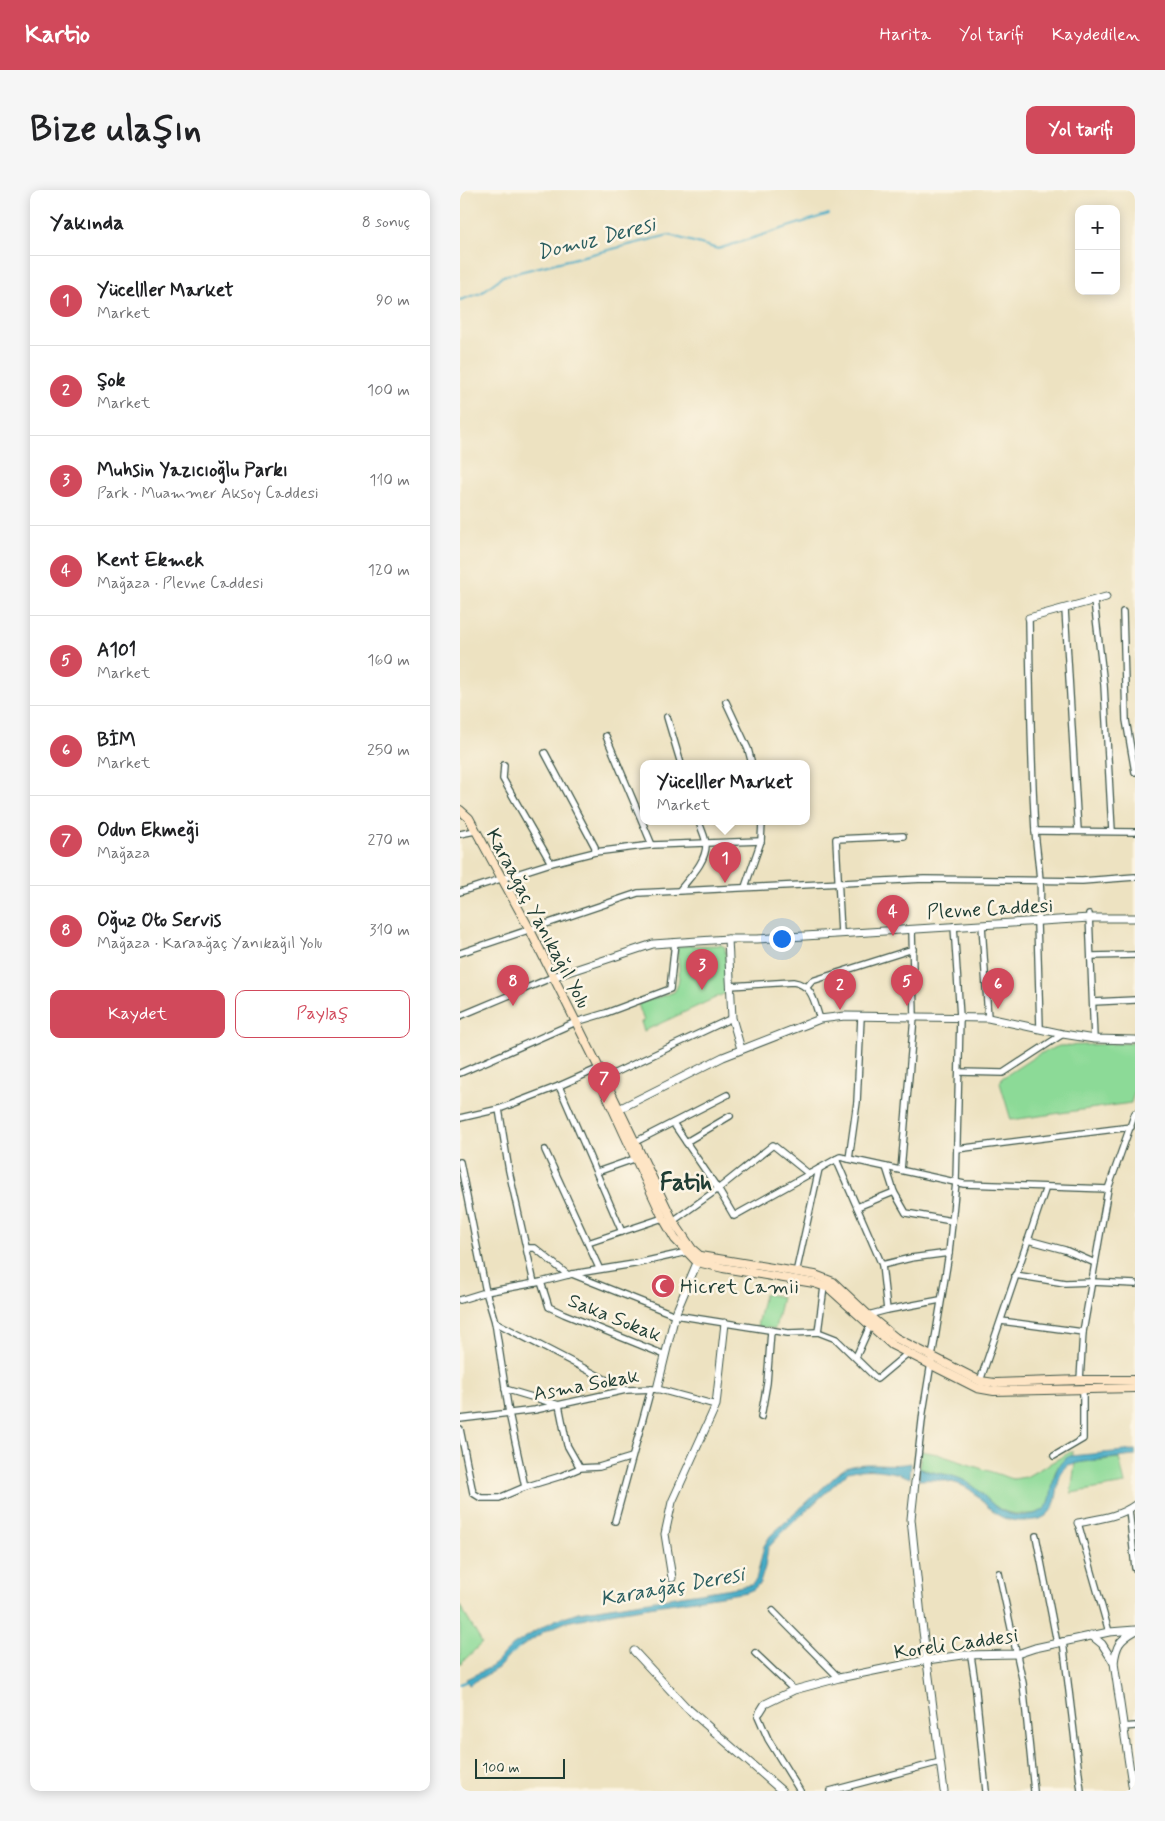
<!DOCTYPE html>
<html lang="tr">
<head>
<meta charset="utf-8">
<style>
  body { margin:0; font-family:Mynerve,sans-serif; background:#f6f6f6; color:#202124 }
  .controls { position:absolute; right:15px; top:15px; display:grid; overflow:hidden; border-radius:10px; box-shadow:0 2px 12px #0003 }
  .controls button { width:45px; height:45px; display:grid; place-items:center; padding:0; border:0; border-bottom:1px solid #e0e0e0; background:#fff; color:#202124; font:25px sans-serif }
  .scale { position:absolute; left:15px; bottom:12px; width:90px; box-sizing:border-box; padding-left:5px; border:2px solid #1f3d34; border-top:0; font-size:14px; line-height:18px; white-space:nowrap; color:#1f3d34; -webkit-text-stroke:4px #fcf5e5; paint-order:stroke }
  .you { position:absolute; left:321px; top:748px; width:18px; height:18px; margin:-12px; border:4px solid #fff; border-radius:50%; background:#1a73e8; box-shadow:0 0 0 8px #1a73e833 }
  .badge { display:grid; place-items:center; width:32px; height:32px; border-radius:50%; background:#d1495b; color:#fff; font-size:16px; font-weight:700 }
  .pin { position:absolute; translate:-50% -41px; filter:drop-shadow(0 1px 2px #0008) }
  .pin::after { content:''; position:absolute; top:26px; width:18px; height:15px; background:inherit; clip-path:polygon(0 0,100% 0,50% 100%) }
  .popup { position:absolute; left:180px; top:570px; width:170px; height:65px; box-sizing:border-box; display:grid; place-content:center; border-radius:10px; background:#fff; filter:drop-shadow(0 1px 4px #0005); font-size:16px; white-space:nowrap; color:#757577 }
  .popup b { font-size:19px; color:#202124 }
  .popup::after { content:''; position:absolute; left:50%; top:100%; margin-left:-10px; border:10px solid transparent; border-top-color:#fff }
  .list { margin:0; padding:0; list-style:none }
  h2 { display:flex; justify-content:space-between; align-items:center; height:65px; margin:0; padding:0 20px; font-size:21px }
  h2 small { font-size:16px; font-weight:400; color:#757577 }
  .list li { display:grid; grid-template-columns:32px 1fr auto; gap:15px; align-items:center; box-sizing:border-box; height:90px; padding:0 20px; border-top:1px solid #e0e0e0 }
  .list b { display:block; font-size:19px; white-space:nowrap }
  .list p { margin:0; font-size:16px; white-space:nowrap; color:#757577 }
  .list em { font-size:16px; font-style:normal; color:#757577 }
  .actions { display:flex; gap:10px; padding:15px 20px }
  .actions a { flex:1; padding:11px 0; border:1px solid #d1495b; border-radius:10px; text-align:center; font-size:18px; color:#d1495b }
  .actions .main { background:#d1495b; color:#fff }
  .map { position:relative; flex:none; width:675px; height:1601px; overflow:hidden; border-radius:10px }
  header { display:flex; align-items:center; gap:30px; box-sizing:border-box; height:70px; padding:0 25px; background:#d1495b; color:#fff }
  header strong { font-size:24px }
  nav { display:flex; gap:28px; margin-inline-start:auto; font-size:18px }
  .intro { display:flex; align-items:center; justify-content:space-between; box-sizing:border-box; height:120px; padding:0 30px }
  h1 { margin:0; font-size:35px }
  .button { padding:12px 22px; border-radius:10px; background:#d1495b; color:#fff; font-size:18px; font-weight:700 }
  main { display:flex; gap:30px; padding:0 30px }
  aside { flex:1; background:#fff; border-radius:10px; box-shadow:0 2px 12px #0003 }
  .map>svg:first-child { display:block }
  .green { fill:#8cda97; stroke:#568c66 }
  .water { fill:#47abc6; stroke:#33747d }
  .lines { fill:none; stroke-linecap:round; stroke-linejoin:round }
  .stream { stroke:#47abc6; stroke-width:2 }
  .minor-casing { stroke:#3e5649; stroke-width:8 }
  .tertiary-casing { stroke:#3e5649; stroke-width:9 }
  .secondary-casing { stroke:#3e5649; stroke-width:10 }
  .minor { stroke:#fff; stroke-width:5.5 }
  .tertiary { stroke:#fff; stroke-width:7 }
  .secondary { stroke:#fee5c5; stroke-width:8 }
  .labels { text-anchor:middle; stroke-width:5; stroke-linejoin:round; paint-order:stroke }
  .street-label { font-size:20px; fill:#1f3d34; stroke:#fcf5e5 }
  .poi-label { font-size:20px; fill:#1f3d34; stroke:#fcf5e5; text-anchor:start }
  .water-label { font-size:21px; font-style:italic; fill:#2b5e60; stroke:#fcf5e5 }
  .district-label { font-size:25px; font-weight:bold; fill:#1f3d34; stroke:#fcf5e5 }
</style>
</head>
<body>
<header>
<strong>Kartio</strong>
<nav><a>Harita</a><a>Yol tarifi</a><a>Kaydedilen</a></nav>
</header>
<div class="intro"><h1>Bize ulaşın</h1><a class="button">Yol tarifi</a></div>
<main>
<aside>
<h2>Yakında<small>8 sonuç</small></h2>
<ul class="list">
<li><span class="badge">1</span><div><b>Yücelller Market</b><p>Market</p></div><em>90 m</em></li>
<li><span class="badge">2</span><div><b>Şok</b><p>Market</p></div><em>100 m</em></li>
<li><span class="badge">3</span><div><b>Muhsin Yazıcıoğlu Parkı</b><p>Park · Muammer Aksoy Caddesi</p></div><em>110 m</em></li>
<li><span class="badge">4</span><div><b>Kent Ekmek</b><p>Mağaza · Plevne Caddesi</p></div><em>120 m</em></li>
<li><span class="badge">5</span><div><b>A101</b><p>Market</p></div><em>160 m</em></li>
<li><span class="badge">6</span><div><b>BİM</b><p>Market</p></div><em>250 m</em></li>
<li><span class="badge">7</span><div><b>Odun Ekmeği</b><p>Mağaza</p></div><em>270 m</em></li>
<li><span class="badge">8</span><div><b>Oğuz Oto Servis</b><p>Mağaza · Karaağaç Yanıkağıl Yolu</p></div><em>310 m</em></li>
</ul>
<div class="actions"><a class="main">Kaydet</a><a>Paylaş</a></div>
</aside>
<div class="map">
<svg width="675" height="1601" viewBox="0 0 675 1601">
  <rect width="100%" height="100%" fill="#fcf5e5"/>
  <filter id="ink" filterUnits="userSpaceOnUse"><feTurbulence type="fractalNoise" baseFrequency=".02" numOctaves="2"/><feDisplacementMap in="SourceGraphic" scale="10" xChannelSelector="R" yChannelSelector="G"/><feConvolveMatrix kernelMatrix="1 2 1 2 8 2 1 2 1" color-interpolation-filters="sRGB"/></filter>
  <filter id="wash" filterUnits="userSpaceOnUse"><feTurbulence type="fractalNoise" baseFrequency=".0096" numOctaves="4" result="noise"/><feDisplacementMap in="SourceGraphic" scale="20" xChannelSelector="R" yChannelSelector="G"/><feGaussianBlur stdDeviation="1.12" result="paint"/><feColorMatrix in="noise" values="0 0 0 0 0 0 0 0 0 0 0 0 0 0 0 0 0 1.4 0 .05"/><feComposite in="paint" operator="in"/></filter>
  <g filter="url(#wash)">
    <rect width="100%" height="100%" fill="#ede2c1"/>
    <g class="green">
      <path d="M261,755L265,757L268,802L184,841L181,832L184,831L178,814L214,802C223,791 218,770 217,756Z"/>
      <polygon points="675,853 675,899 671,913 551,930 540,893 542,888 579,864 599,856"/>
      <polygon points="304,1104 322,1107 315,1139 297,1136"/>
      <path d="M461,1261L477,1264L553,1289L566,1287L612,1261L613,1266H610C605,1271 597,1277 595,1283C592,1294 594,1308 586,1317C581,1323 574,1324 566,1324C528,1326 529,1300 500,1289C487,1283 473,1284 459,1278Z"/>
      <polygon points="659,1268 665,1294 611,1303 615,1273"/>
      <polygon points="0,1416 22,1453 0,1474"/>
    </g>
    <g class="water">
      <path d="M675,1260V1266L634,1270L607,1275C593,1287 602,1311 588,1324C582,1330 574,1330 566,1331C527,1333 528,1306 501,1295C488,1290 472,1289 459,1290V1278C473,1284 488,1283 501,1289C531,1302 532,1332 574,1324C582,1322 588,1317 590,1309C594,1292 593,1274 610,1266Z"/>
      <path d="M451,1273L450,1288C432,1280 407,1277 388,1282L322,1343L308,1358L305,1377L300,1393L294,1399L287,1402L156,1422L106,1432L85,1441L52,1463L38,1478L9,1495L6,1489L31,1477L52,1456L77,1440L95,1430L118,1422L291,1395L296,1390L304,1356L310,1346L381,1281C400,1268 428,1278 451,1273Z"/>
    </g>
    <g class="lines">
      <g class="stream">
        <polyline points="0,110 21,103 43,86 209,45 258,59 369,24"/>
        <polyline points="50,1465 60,1457"/>
        <polyline points="0,1494 8,1491"/>
      </g>
    </g>
  </g>
  <g filter="url(#ink)">
    <g class="lines">
      <g class="minor-casing">
        <g id="minor">
          <polyline points="634,411 644,495 652,641"/>
          <polyline points="605,419 618,641"/>
          <polyline points="663,422 666,530 675,582"/>
          <path d="M569,428C570,499 571,571 575,641C577,667 585,708 577,732L580,838"/>
          <polyline points="266,512 288,559 292,574"/>
          <polyline points="207,527 221,574"/>
          <polyline points="146,546 192,655 301,651"/>
          <polyline points="85,563 135,657 135,662"/>
          <polyline points="44,575 43,589 91,673"/>
          <polyline points="575,641 675,642"/>
          <polyline points="0,644 15,641"/>
          <polyline points="285,697 301,651 302,632"/>
          <path d="M220,700C230,687 246,672 246,655C246,648 241,639 239,632"/>
          <polyline points="0,702 91,673 135,662 192,655"/>
          <polyline points="629,724 634,849"/>
          <polyline points="522,735 528,828"/>
          <polyline points="381,743 376,649 443,646"/>
          <polyline points="0,763 178,703 464,689 622,691 675,687"/>
          <polyline points="632,766 675,765"/>
          <path d="M270,796L333,792C353,795 354,812 360,829"/>
          <polyline points="347,797 352,791 453,759"/>
          <polyline points="633,812 675,810"/>
          <polyline points="0,826 93,787"/>
          <polyline points="499,882 543,883 603,844"/>
          <polyline points="0,883 116,832 146,823 210,799 215,752"/>
          <polyline points="144,888 272,828"/>
          <polyline points="99,896 162,1042"/>
          <polyline points="39,919 49,981 74,1093"/>
          <polyline points="0,928 39,919 99,896 135,880"/>
          <polyline points="213,933 258,999 274,1026 380,967 504,994 648,999"/>
          <polyline points="175,952 267,905"/>
          <polyline points="226,952 270,926"/>
          <polyline points="497,959 671,937"/>
          <polyline points="85,960 139,1078"/>
          <polyline points="376,969 422,1075 427,1120"/>
          <polyline points="389,969 397,912 401,827"/>
          <polyline points="0,972 26,1102 35,1132 49,1223 65,1297"/>
          <polyline points="426,977 434,1002 446,1023 492,1031"/>
          <polyline points="441,980 454,827 452,739"/>
          <polyline points="137,982 174,969"/>
          <polyline points="397,1017 434,1002"/>
          <polyline points="213,1031 258,999 313,955 349,984"/>
          <polyline points="568,1050 605,1060 635,1073"/>
          <polyline points="128,1053 203,1028"/>
          <polyline points="67,1058 75,1058 108,1085"/>
          <polyline points="422,1075 451,1068 489,1063"/>
          <polyline points="336,1083 359,979"/>
          <polyline points="112,1084 215,1125 328,1143 358,1142 376,1149 417,1189 448,1163"/>
          <polyline points="555,1085 605,1093 632,1092 675,1094"/>
          <polyline points="81,1092 89,1117 104,1124 205,1165"/>
          <polyline points="0,1110 26,1102 81,1092 112,1084 174,1074 227,1062 230,1060"/>
          <polyline points="408,1125 427,1120 480,1110"/>
          <polyline points="541,1131 623,1142"/>
          <polyline points="35,1132 166,1200"/>
          <polyline points="358,1142 364,1097"/>
          <polyline points="396,1167 410,1136"/>
          <polyline points="620,1190 623,1142 648,999 675,923"/>
          <polyline points="520,1191 586,997"/>
          <polyline points="45,1199 99,1215 107,1255 120,1278 139,1277 172,1267"/>
          <polyline points="301,1227 307,1193 311,1141"/>
          <polyline points="0,1229 75,1220 166,1200 197,1199 256,1215"/>
          <polyline points="0,1239 13,1303 21,1308 39,1308 65,1297 101,1286 120,1278"/>
          <polyline points="594,1266 623,1249 623,1199"/>
          <polyline points="455,1292 463,1222 489,1063 496,992 500,827 494,736"/>
          <polyline points="669,1319 675,1378"/>
          <polyline points="155,1331 191,1199"/>
          <polyline points="618,1333 649,1442"/>
          <polyline points="576,1346 597,1453"/>
          <polyline points="539,1383 563,1493 574,1601"/>
          <polyline points="313,1421 379,1488"/>
          <polyline points="603,1451 621,1601"/>
          <polyline points="295,1463 334,1500"/>
          <polyline points="511,1466 515,1492 526,1601"/>
          <polyline points="300,1522 298,1526 308,1549 340,1601"/>
          <polyline points="663,1537 675,1536"/>
          <polyline points="370,1601 480,1572"/>
        </g>
      </g>
      <g class="tertiary-casing">
        <g id="tertiary">
          <polyline points="569,428 646,407"/>
          <polyline points="268,749 272,828 281,859"/>
          <polyline points="93,787 193,754 268,749 297,749 630,728 675,728"/>
          <polyline points="155,921 263,867 360,829 385,826 528,828 603,844 634,849 675,850"/>
          <polyline points="197,1199 215,1125 239,1068"/>
          <polyline points="455,1292 451,1329 461,1426 484,1601"/>
          <path d="M618,1333C637,1329 659,1327 675,1315"/>
          <polyline points="212,1388 205,1344 212,1312 256,1215 265,1133"/>
          <polyline points="631,1445 642,1454 654,1473"/>
          <polyline points="174,1461 226,1517 322,1601"/>
          <polyline points="300,1522 305,1514 334,1500 379,1488 467,1470 503,1465 557,1464 575,1458 649,1442 675,1440"/>
          <path d="M673,1601L654,1473C656,1456 659,1450 675,1441"/>
        </g>
      </g>
      <g class="secondary-casing">
        <g id="secondary">
          <polyline points="0,620 9,628 70,740 144,888 213,1031 232,1059 240,1066 355,1085 373,1092 408,1125 436,1148 520,1191 535,1193 620,1190 675,1190"/>
          <polyline points="140,891 203,1028 215,1049 237,1072 263,1078 354,1093 369,1098 432,1155 517,1198 534,1201 675,1198"/>
        </g>
      </g>
      <use href="#minor" class="minor"/>
      <use href="#tertiary" class="tertiary"/>
      <use href="#secondary" class="secondary"/>
    </g>
  </g>
  <defs>
    <g id="mosque-disc" transform="scale(1.25)"><circle r="9.5" fill="#d1495b" stroke="#fcf5e5"/><path d="M3.5-4.9A6 6 0 1 0 3.5 4.9A5 5 0 1 1 3.5-4.9Z" fill="#fff"/></g>
  </defs>
  <g fill-rule="evenodd">
    <use href="#mosque-disc" x="203" y="1096"/>
  </g>
  <g class="labels">
    <g class="street-label">
      <text transform="translate(530 718) rotate(-3)" y="7">Plevne Caddesi</text>
      <text transform="translate(79 728) rotate(62)" y="7">Karaağaç Yanıkağıl Yolu</text>
      <text transform="translate(155 1127) rotate(22)" y="7">Saka Sokak</text>
      <text transform="translate(126 1194) rotate(-10)" y="7">Asma Sokak</text>
      <text transform="translate(496 1453) rotate(-8)" y="7">Koreli Caddesi</text>
    </g>
    <g class="poi-label">
      <text x="220" y="1103">Hicret Camii</text>
    </g>
    <g class="water-label">
      <text transform="translate(136 48) rotate(-14)" y="7">Domuz Deresi</text>
      <text transform="translate(212 1396) rotate(-10)" y="7">Karaağaç Deresi</text>
    </g>
    <g class="district-label">
      <text x="226" y="1000">Fatih</text>
    </g>
  </g>
</svg>
<div class="controls">
<button>+</button>
<button>−</button>
</div>
<div class="scale">100 m</div>
<div class="you"></div>
<div class="pin badge" style="left:265px;top:693px">1</div>
<div class="popup"><b>Yücelller Market</b>Market</div>
<div class="pin badge" style="left:380px;top:820px">2</div>
<div class="pin badge" style="left:242px;top:800px">3</div>
<div class="pin badge" style="left:433px;top:746px">4</div>
<div class="pin badge" style="left:447px;top:816px">5</div>
<div class="pin badge" style="left:538px;top:819px">6</div>
<div class="pin badge" style="left:144px;top:913px">7</div>
<div class="pin badge" style="left:53px;top:816px">8</div>
</div>
</main>
</body>
</html>
